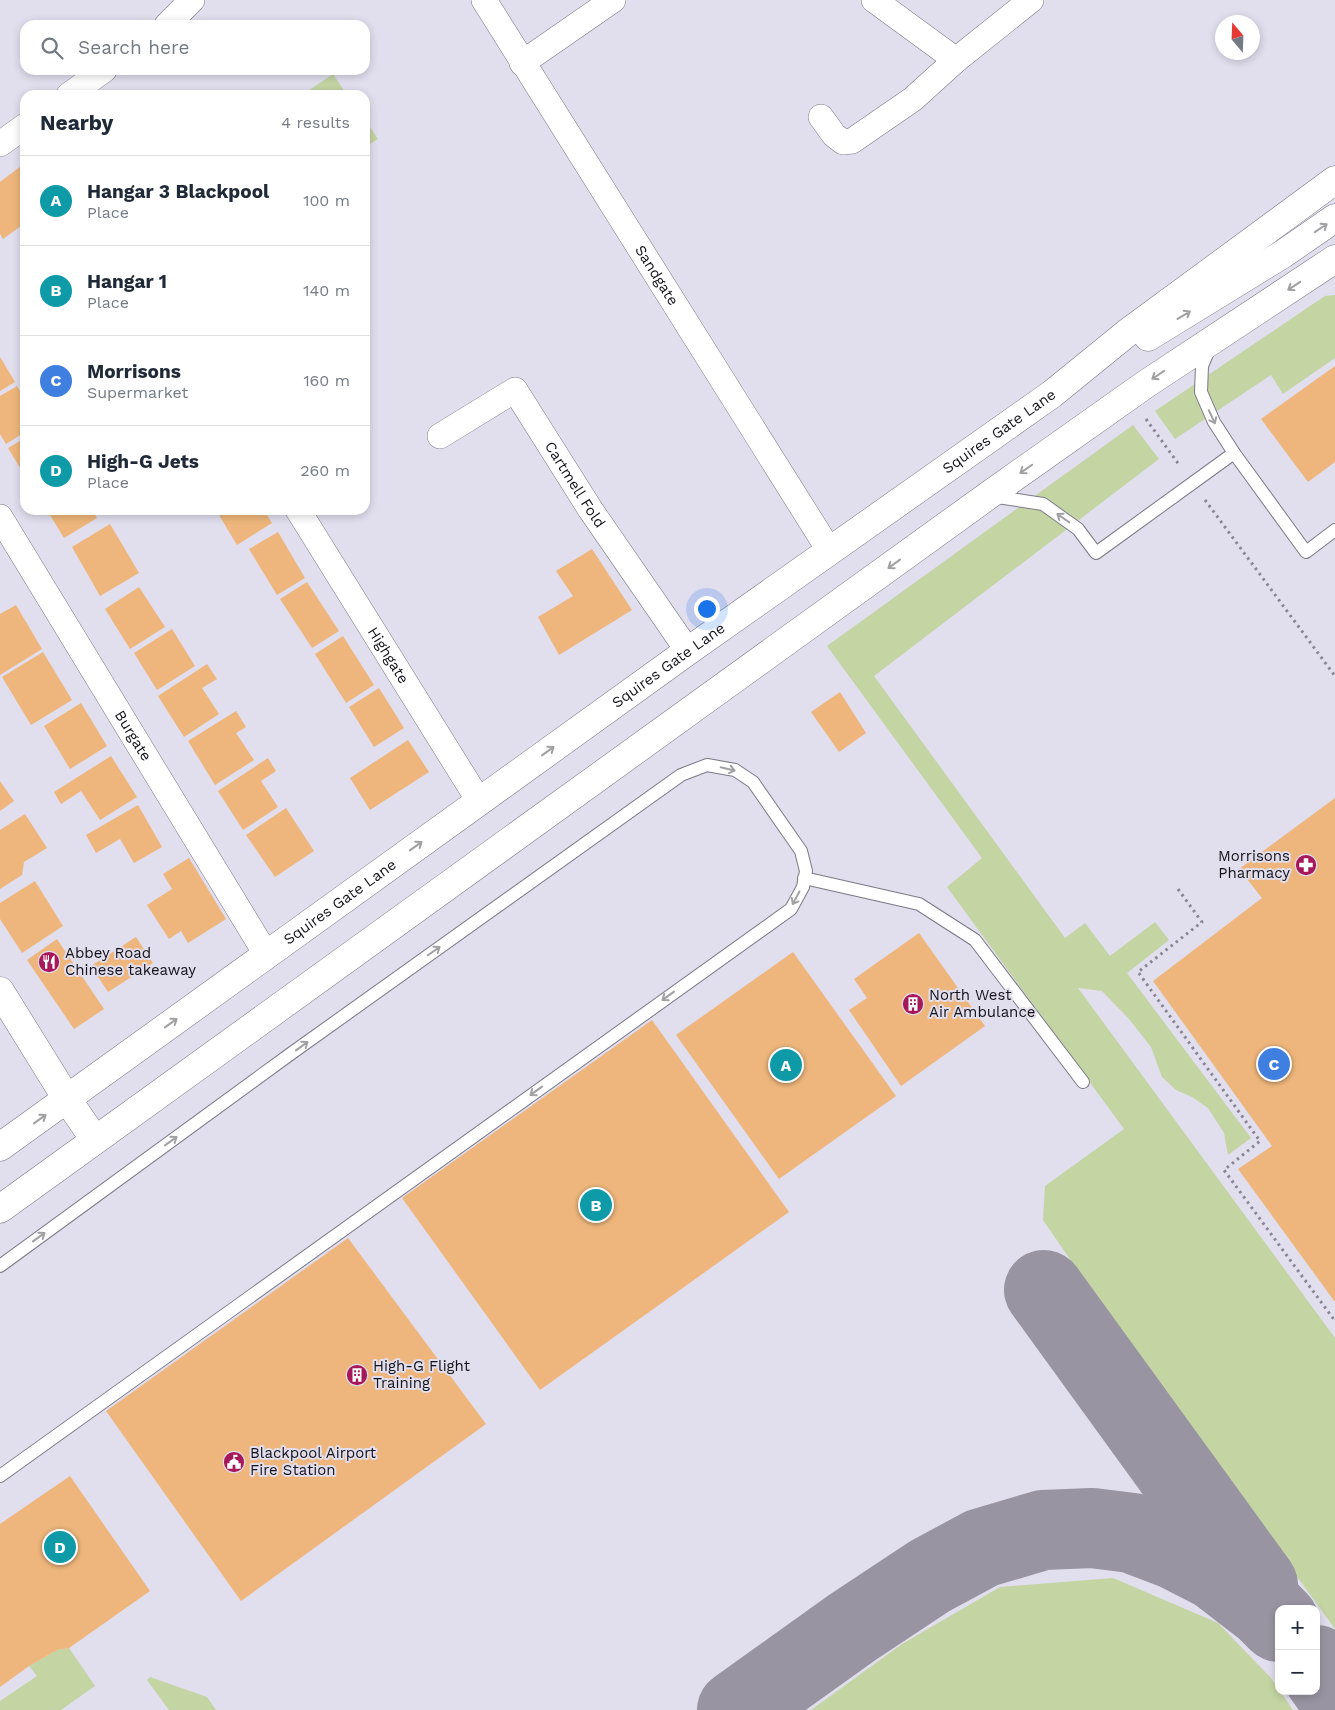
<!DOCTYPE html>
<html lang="en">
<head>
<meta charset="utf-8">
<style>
  body { margin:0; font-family:"Work Sans",sans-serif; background:#f6f6f7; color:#1f2937 }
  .controls { position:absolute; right:15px; bottom:15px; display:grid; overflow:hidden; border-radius:10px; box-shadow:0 2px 8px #0003 }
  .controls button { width:45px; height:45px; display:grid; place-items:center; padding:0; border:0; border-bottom:1px solid #e0e1e3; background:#fff; color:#1f2937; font:25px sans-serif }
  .compass { position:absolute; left:1215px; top:15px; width:45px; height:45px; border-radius:50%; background:#fff; box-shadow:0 2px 8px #0003; rotate:341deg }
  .you { position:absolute; left:706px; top:608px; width:18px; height:18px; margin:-12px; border:4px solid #fff; border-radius:50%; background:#1a73e8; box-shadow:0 0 0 8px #1a73e833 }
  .badge { display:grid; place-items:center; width:32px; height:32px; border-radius:50%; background:#a61859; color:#fff; font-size:16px; font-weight:700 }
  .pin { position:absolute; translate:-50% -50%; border:2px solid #fff; box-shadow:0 1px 5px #0006 }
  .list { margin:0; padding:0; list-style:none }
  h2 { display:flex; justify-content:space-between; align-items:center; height:65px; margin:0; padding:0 20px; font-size:21px }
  h2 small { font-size:16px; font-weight:400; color:#747a83 }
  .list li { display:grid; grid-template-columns:32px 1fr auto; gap:15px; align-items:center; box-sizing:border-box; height:90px; padding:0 20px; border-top:1px solid #e0e1e3 }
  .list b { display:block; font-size:19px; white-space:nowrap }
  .list p { margin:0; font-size:16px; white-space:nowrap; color:#747a83 }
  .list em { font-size:16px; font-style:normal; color:#747a83 }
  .icon { flex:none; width:28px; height:28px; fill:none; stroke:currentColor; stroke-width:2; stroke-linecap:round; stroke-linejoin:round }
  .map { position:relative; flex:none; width:1335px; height:1710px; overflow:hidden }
  .search { position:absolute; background:#fff; box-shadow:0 2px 8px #0003; left:20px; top:20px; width:350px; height:55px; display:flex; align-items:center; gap:12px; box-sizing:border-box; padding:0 18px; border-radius:15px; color:#747a83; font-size:19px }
  .panel { position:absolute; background:#fff; box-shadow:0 2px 8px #0003; left:20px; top:90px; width:350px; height:425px; border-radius:15px }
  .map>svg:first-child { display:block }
  .green { fill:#c4d4a3 }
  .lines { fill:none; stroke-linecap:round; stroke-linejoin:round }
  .taxiway { stroke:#9894a1; stroke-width:80 }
  .building { fill:#eeb67c }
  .service-casing { stroke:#7b7987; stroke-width:14 }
  .minor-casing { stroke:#7b7987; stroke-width:26 }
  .tertiary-casing { stroke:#7b7987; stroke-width:29 }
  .primary-casing { stroke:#7b7987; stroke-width:29 }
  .path { stroke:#8a8793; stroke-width:3; stroke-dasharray:2.5 4; stroke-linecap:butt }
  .service { stroke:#fff; stroke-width:12 }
  .minor { stroke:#fff; stroke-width:25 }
  .tertiary { stroke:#fff; stroke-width:28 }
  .primary { stroke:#fff; stroke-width:28 }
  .oneway { stroke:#a1a0a3 }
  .labels { text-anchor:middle; stroke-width:4; stroke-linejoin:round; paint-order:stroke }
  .street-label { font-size:15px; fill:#141218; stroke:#e1deee }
  .poi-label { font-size:15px; fill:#141218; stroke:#e1deee; text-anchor:start }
</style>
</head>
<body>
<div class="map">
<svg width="1335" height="1710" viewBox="0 0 1335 1710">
  <rect width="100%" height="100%" fill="#e1deee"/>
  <g class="green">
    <polygon points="333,74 347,95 302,95"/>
    <polygon points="365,120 378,139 365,147"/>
    <polygon points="1335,295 1335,358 1283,394 1271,375 1175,439 1155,411 1316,302 1325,296"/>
    <polygon points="1133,425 1159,459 874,676 1065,938 1085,923 1110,956 1155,922 1169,940 1127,973 1251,1138 1228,1155 1224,1133 1208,1108 1192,1097 1176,1090 1162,1077 1151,1047 1129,1019 1102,991 1078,988 1335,1338 1335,1629 1138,1358 1043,1220 1045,1186 1124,1129 947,887 982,858 827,646"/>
    <polygon points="1113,1578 1218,1623 1271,1678 1293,1710 811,1710 902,1644 1000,1587"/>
    <polygon points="69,1648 95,1686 61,1710 0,1710 0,1701 37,1676 29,1666 57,1650"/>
    <polygon points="150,1677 207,1697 216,1710 169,1710 147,1680"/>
  </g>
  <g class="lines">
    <g class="taxiway">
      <polyline points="1044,1290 1258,1585"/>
      <polyline points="1316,1665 1335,1692"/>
      <polyline points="737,1710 853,1627 930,1576 982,1548 1043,1530 1092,1528 1132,1533 1174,1549 1217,1571 1265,1608 1279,1622"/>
    </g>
  </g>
  <g class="building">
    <polygon points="25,163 25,223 3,239 0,234 0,182"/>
    <polygon points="0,357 15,382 0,391"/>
    <polygon points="1335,366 1335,462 1308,482 1261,419"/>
    <polygon points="17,386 25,399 25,432 6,444 0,434 0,396"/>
    <polygon points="25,438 25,476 8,448"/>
    <polygon points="47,510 92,510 97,518 64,538"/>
    <polygon points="216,510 264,510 272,523 237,545"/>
    <polygon points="110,524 139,573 100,596 72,547"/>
    <polygon points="278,532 305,578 277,595 249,549"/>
    <polygon points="592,549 632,610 559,655 538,617 573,596 556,571"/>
    <polygon points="307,582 339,631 312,648 280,599"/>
    <polygon points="139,587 165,627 130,649 105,609"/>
    <polygon points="16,605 42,649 0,675 0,614"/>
    <polygon points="172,629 195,666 157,690 134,653"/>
    <polygon points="343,636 374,685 346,703 315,654"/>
    <polygon points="43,652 72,700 31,725 2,677"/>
    <polygon points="207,664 217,679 202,688 219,714 184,737 158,696"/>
    <polygon points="379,688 404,728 374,747 349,707"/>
    <polygon points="840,692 866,733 839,752 811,712"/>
    <polygon points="81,703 107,746 70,769 44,726"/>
    <polygon points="236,711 246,727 236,733 254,760 215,785 188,741"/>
    <polygon points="408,740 429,772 370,810 350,778"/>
    <polygon points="111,756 137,797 100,820 81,791 61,804 54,792"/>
    <polygon points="268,758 276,771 261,781 278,807 243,830 218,791"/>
    <polygon points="0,781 14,801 0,811"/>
    <polygon points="1335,798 1335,1302 1238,1169 1272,1146 1153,981 1262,898 1239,869"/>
    <polygon points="138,805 162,847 134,863 120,839 96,853 86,835"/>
    <polygon points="286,808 314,851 275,877 246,835"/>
    <polygon points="25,814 47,848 24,862 22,875 0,889 0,830"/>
    <polygon points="189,858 226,919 188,943 181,931 169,939 147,905 172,889 163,874"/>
    <polygon points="35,881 63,926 22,953 0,919 0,903"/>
    <polygon points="919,933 985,1026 901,1086 849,1010 867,998 854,979"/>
    <polygon points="136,937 153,963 108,992 91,966"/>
    <polygon points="57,939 104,1009 74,1029 27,960"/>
    <polygon points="793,952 896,1096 779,1179 676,1035"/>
    <polygon points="652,1020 789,1212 540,1390 402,1198"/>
    <polygon points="348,1238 486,1424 241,1601 106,1411"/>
    <polygon points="70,1476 150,1591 69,1648 57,1650 29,1666 0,1687 0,1524"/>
  </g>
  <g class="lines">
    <g class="service-casing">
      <g id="service">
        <polyline points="1210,347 1202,366 1201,392 1214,422 1234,453 1306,552 1335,530"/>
        <polyline points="991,496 1043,504 1078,529 1096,553 1234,453"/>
        <polyline points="804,878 919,904 975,940 1083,1082"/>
        <polyline points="0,1266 289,1055 681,775 707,765 735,770 753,782 801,851 806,871 803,887 791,909 0,1476"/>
      </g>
    </g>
    <g class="minor-casing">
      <g id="minor">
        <path id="s1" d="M484,0L829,550"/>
        <polyline points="874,0 956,60"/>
        <polyline points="167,25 192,0"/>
        <polyline points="522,63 613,0"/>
        <polyline points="69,95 104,70"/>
        <polyline points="821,117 834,135 843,142 852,141 913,99 956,60 1031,0"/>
        <polyline points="0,144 25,126"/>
        <path id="s2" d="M440,436L515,390L590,509L688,651"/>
        <path id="s3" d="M298,510L479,801"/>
        <path id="s4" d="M0,517L266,954"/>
      </g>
    </g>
    <g class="tertiary-casing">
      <polyline id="tertiary" points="0,991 67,1099 95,1140"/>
    </g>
    <g class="primary-casing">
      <g id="primary">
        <polyline points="1148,337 1283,254 1335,218"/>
        <path id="s5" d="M0,1147L688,651L1052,394L1127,333L1335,180"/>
        <polyline points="0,1209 989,495 1146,384 1335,259"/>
      </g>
    </g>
    <g class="path">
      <polyline points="1146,419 1180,466"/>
      <polyline points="1205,500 1335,676"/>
      <polyline points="1178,889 1202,922 1138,972 1260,1141 1224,1170 1335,1321"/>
    </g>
    <use href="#service" class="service"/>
    <use href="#minor" class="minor"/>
    <use href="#tertiary" class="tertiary"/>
    <use href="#primary" class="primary"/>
  </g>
  <defs><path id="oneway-shaft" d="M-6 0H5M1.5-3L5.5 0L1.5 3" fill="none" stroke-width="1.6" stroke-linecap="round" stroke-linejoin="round" transform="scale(1.25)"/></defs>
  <g class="oneway">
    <use href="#oneway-shaft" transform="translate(1321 228) rotate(-34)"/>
    <use href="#oneway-shaft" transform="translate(1294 286) rotate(147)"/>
    <use href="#oneway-shaft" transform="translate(1184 315) rotate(-31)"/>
    <use href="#oneway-shaft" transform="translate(1158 375) rotate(146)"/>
    <use href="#oneway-shaft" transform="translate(1212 417) rotate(65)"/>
    <use href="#oneway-shaft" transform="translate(1026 469) rotate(145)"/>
    <use href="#oneway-shaft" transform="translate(1063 518) rotate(-145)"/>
    <use href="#oneway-shaft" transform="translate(894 564) rotate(144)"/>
    <use href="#oneway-shaft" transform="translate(548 751) rotate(-36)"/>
    <use href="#oneway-shaft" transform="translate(728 769) rotate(13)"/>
    <use href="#oneway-shaft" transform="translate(416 846) rotate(-36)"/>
    <use href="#oneway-shaft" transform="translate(796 898) rotate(118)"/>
    <use href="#oneway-shaft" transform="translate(434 951) rotate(-35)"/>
    <use href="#oneway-shaft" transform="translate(668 996) rotate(144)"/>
    <use href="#oneway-shaft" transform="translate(171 1023) rotate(-36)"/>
    <use href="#oneway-shaft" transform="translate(302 1046) rotate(-36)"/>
    <use href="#oneway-shaft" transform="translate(536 1091) rotate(144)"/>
    <use href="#oneway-shaft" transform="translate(40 1119) rotate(-36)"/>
    <use href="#oneway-shaft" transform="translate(171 1141) rotate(-36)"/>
    <use href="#oneway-shaft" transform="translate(39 1237) rotate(-36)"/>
  </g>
  <defs>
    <g id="pharmacy-disc" transform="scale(1.125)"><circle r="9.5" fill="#a61859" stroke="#e1deee"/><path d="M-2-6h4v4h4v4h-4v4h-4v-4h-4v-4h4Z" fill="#fff"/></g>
    <g id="restaurant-disc" transform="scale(1.125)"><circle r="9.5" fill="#a61859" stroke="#e1deee"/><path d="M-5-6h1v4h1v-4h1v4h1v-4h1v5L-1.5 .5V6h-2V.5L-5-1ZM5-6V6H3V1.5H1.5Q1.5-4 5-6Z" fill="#fff"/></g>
    <g id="building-disc" transform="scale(1.125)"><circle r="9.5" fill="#a61859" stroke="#e1deee"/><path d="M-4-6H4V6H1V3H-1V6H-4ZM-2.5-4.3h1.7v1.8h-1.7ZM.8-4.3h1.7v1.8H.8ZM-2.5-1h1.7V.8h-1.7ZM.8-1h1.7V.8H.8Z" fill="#fff"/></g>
    <g id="civic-disc" transform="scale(1.125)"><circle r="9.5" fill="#a61859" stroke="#e1deee"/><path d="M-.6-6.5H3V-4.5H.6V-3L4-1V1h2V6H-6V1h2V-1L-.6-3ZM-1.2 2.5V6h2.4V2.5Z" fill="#fff"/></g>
  </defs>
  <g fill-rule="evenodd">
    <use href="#pharmacy-disc" x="1306" y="865"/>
    <use href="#restaurant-disc" x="49" y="962"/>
    <use href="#building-disc" x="913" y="1004"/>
    <use href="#building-disc" x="357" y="1375"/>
    <use href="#civic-disc" x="234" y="1462"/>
  </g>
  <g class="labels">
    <g class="street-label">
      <text dy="5" stroke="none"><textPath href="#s1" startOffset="325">Sandgate</textPath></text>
      <text dy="5" stroke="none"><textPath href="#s5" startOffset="1229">Squires Gate Lane</textPath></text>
      <text dy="5" stroke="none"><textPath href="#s2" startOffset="200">Cartmell Fold</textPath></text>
      <text dy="5" stroke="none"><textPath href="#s3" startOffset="171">Highgate</textPath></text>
      <text dy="5" stroke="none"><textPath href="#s5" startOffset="824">Squires Gate Lane</textPath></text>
      <text dy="5" stroke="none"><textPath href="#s4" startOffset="256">Burgate</textPath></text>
      <text dy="5" stroke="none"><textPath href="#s5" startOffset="419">Squires Gate Lane</textPath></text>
    </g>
    <g class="poi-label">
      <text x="1290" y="861" text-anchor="end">Morrisons<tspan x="1290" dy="17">Pharmacy</tspan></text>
      <text x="65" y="958">Abbey Road<tspan x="65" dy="17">Chinese takeaway</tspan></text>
      <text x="929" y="1000">North West<tspan x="929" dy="17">Air Ambulance</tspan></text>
      <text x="373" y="1371">High-G Flight<tspan x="373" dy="17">Training</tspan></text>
      <text x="250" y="1458">Blackpool Airport<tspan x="250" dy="17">Fire Station</tspan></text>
    </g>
  </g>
</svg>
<div class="controls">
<button>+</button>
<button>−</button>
</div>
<svg class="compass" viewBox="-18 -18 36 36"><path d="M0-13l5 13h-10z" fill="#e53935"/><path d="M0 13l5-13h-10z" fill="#747a83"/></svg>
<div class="you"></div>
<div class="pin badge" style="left:786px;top:1065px;background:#0f9aa8">A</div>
<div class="pin badge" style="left:596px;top:1205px;background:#0f9aa8">B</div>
<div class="pin badge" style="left:1274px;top:1064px;background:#3f7fe0">C</div>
<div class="pin badge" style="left:60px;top:1547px;background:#0f9aa8">D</div>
<div class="search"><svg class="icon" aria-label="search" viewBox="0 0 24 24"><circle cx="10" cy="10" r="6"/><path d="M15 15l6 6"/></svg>Search here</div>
<section class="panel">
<h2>Nearby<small>4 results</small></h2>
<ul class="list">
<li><span class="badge" style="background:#0f9aa8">A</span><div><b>Hangar 3 Blackpool</b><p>Place</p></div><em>100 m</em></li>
<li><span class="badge" style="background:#0f9aa8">B</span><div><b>Hangar 1</b><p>Place</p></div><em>140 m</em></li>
<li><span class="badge" style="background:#3f7fe0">C</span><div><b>Morrisons</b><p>Supermarket</p></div><em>160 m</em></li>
<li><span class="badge" style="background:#0f9aa8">D</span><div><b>High-G Jets</b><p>Place</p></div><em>260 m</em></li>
</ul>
</section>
</div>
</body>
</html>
